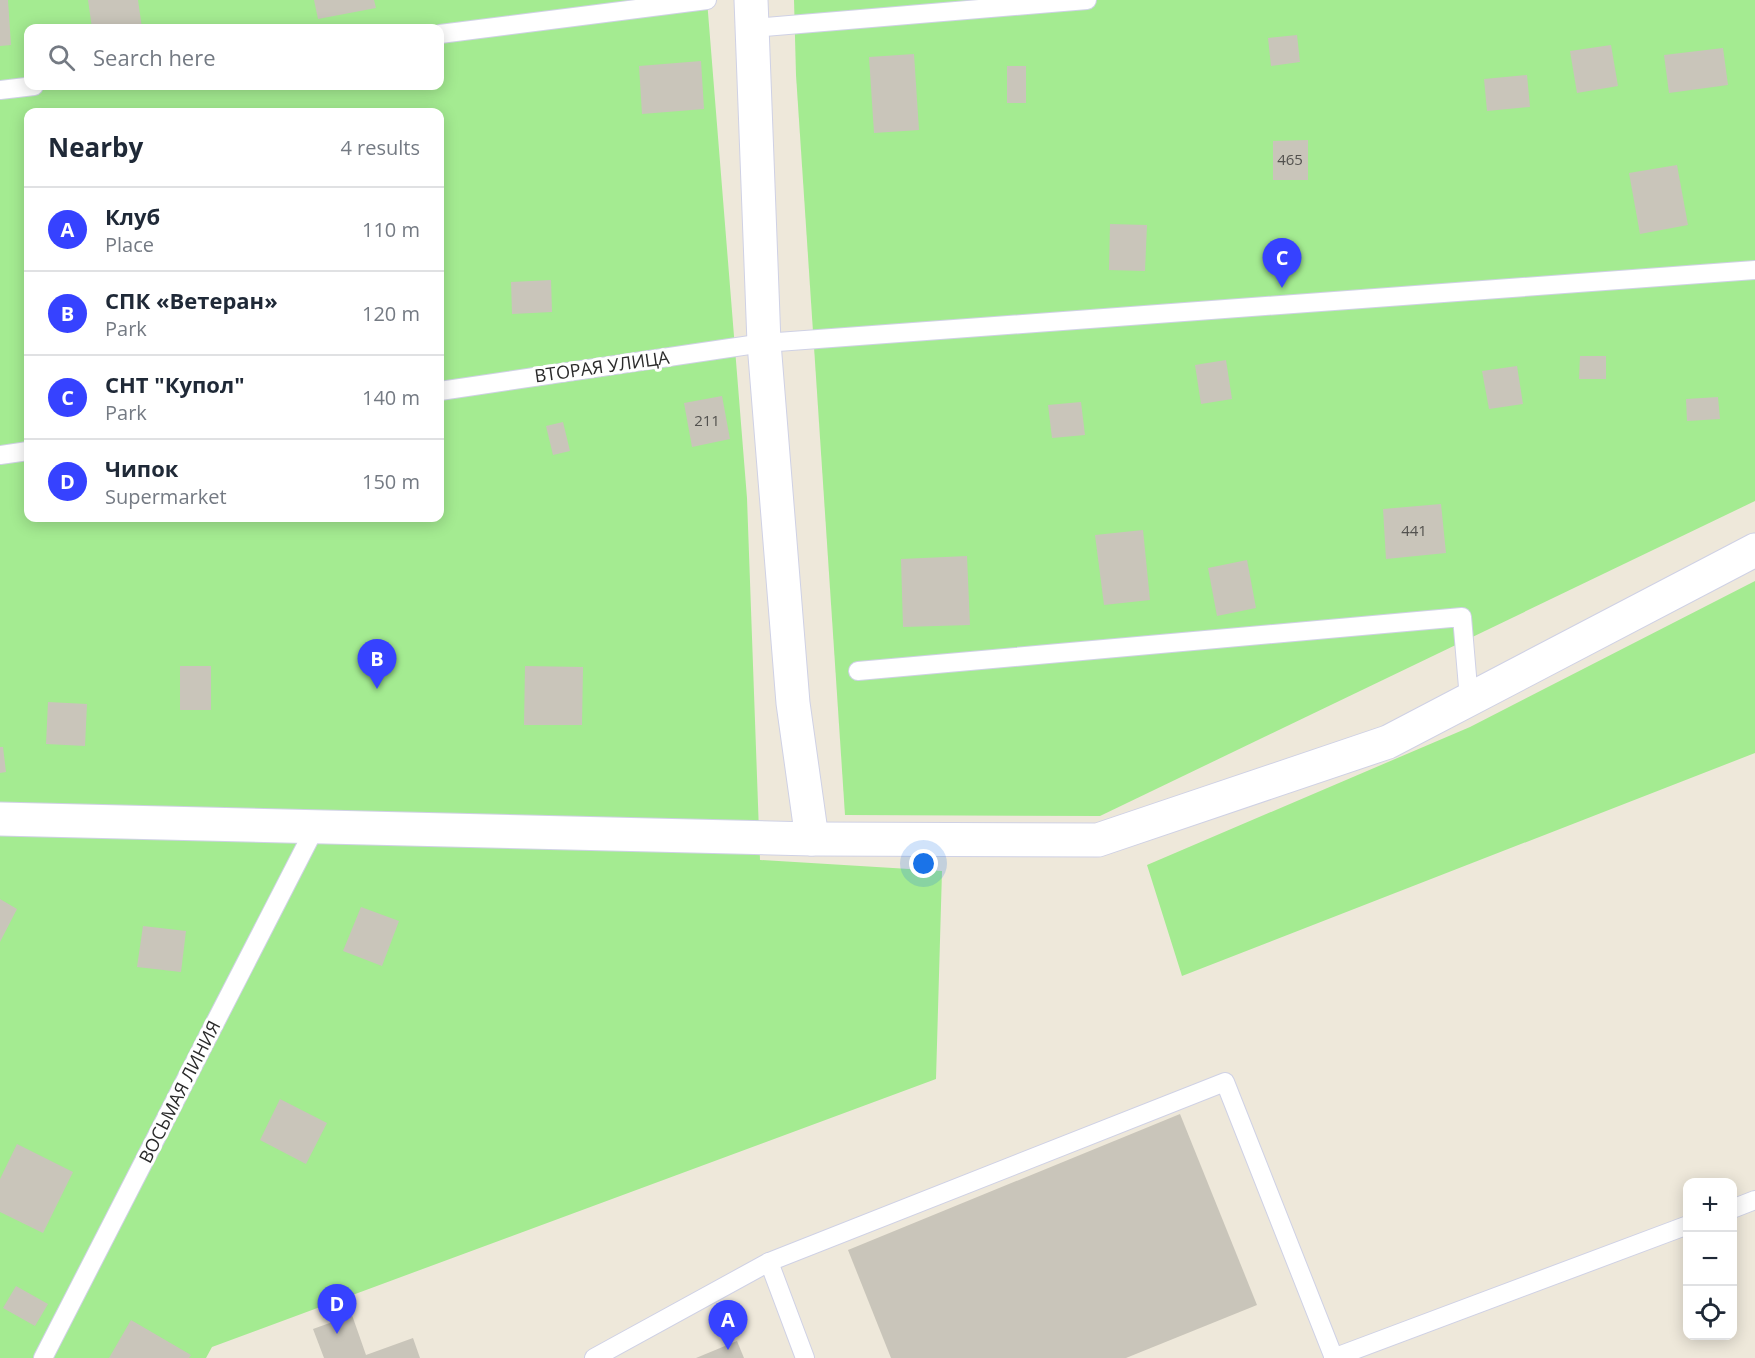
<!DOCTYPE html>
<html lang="en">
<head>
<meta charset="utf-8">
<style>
  body { margin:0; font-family:"Open Sans",sans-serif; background:#f6f6f7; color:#1f2937 }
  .controls { position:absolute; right:18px; bottom:18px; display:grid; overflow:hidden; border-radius:12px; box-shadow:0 3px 15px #0003 }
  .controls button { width:54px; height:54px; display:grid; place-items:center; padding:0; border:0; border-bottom:2px solid #e0e1e3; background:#fff; color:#1f2937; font:30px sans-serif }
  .you { position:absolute; left:924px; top:864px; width:21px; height:21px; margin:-15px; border:4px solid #fff; border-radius:50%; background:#1a73e8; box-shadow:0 0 0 9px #1a73e833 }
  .badge { display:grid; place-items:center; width:39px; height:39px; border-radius:50%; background:#3642ff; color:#fff; font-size:20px; font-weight:700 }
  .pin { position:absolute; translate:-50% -50px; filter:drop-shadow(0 2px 3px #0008) }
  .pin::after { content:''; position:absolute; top:32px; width:21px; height:18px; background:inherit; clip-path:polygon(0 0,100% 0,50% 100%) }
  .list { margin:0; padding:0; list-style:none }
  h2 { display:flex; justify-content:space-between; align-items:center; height:78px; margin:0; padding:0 24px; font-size:26px }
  h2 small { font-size:20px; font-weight:400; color:#747a83 }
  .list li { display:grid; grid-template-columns:39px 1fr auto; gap:18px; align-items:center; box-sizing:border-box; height:84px; padding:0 24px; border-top:2px solid #e0e1e3 }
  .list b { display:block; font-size:22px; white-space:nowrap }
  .list p { margin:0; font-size:20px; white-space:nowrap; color:#747a83 }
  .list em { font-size:20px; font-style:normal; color:#747a83 }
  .icon { flex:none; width:33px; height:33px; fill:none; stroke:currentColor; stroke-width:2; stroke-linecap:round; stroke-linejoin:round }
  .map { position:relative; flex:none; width:1755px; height:1358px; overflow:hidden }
  .search { position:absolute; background:#fff; box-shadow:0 3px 15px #0003; left:24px; top:24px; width:420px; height:66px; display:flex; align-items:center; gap:15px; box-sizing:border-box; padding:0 21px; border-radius:12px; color:#747a83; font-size:22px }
  .panel { position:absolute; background:#fff; box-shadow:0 3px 15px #0003; left:24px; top:108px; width:420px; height:414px; border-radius:12px }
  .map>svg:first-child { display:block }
  .green { fill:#a4eb91; fill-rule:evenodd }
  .building { fill:#c9c5ba }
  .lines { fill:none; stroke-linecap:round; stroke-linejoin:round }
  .lane-casing { stroke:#cfd1e5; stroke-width:20 }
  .street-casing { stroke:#cfd1e5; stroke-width:35 }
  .lane { stroke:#fff; stroke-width:18 }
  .street { stroke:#fff; stroke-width:33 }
  .labels { text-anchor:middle; stroke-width:6; stroke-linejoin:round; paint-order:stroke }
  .number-label { font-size:15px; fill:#52514e }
  .street-label { font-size:18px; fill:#2a2a2a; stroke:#fff }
</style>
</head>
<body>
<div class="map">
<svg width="1755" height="1358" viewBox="0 0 1755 1358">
  <rect width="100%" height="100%" fill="#eee8da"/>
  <g class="green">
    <path d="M0,0H707L747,498L760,860L942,871L936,1079L212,1347L206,1358H0ZM28,28H440V86H28ZM28,112H440V518H28Z"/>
    <polygon points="794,0 1755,0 1755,501 1100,816 845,815 796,75"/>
    <polygon points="1755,581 1755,753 1182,976 1147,865 1470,727"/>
  </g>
  <g class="building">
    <polygon points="0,0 8,0 11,45 0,46"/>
    <polygon points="88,0 138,0 142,28 92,28"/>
    <polygon points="314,0 374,0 376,8 318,19"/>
    <polygon points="1297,35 1300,62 1271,66 1268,38"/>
    <polygon points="1611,45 1618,86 1577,93 1570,51"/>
    <polygon points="1723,48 1728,85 1669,93 1664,55"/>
    <polygon points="914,54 919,130 874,133 869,57"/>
    <polygon points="701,61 704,109 642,114 639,66"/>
    <rect x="1007" y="66" width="19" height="37"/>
    <polygon points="1527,75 1530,107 1487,111 1484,79"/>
    <polygon points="1308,140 1308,180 1273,180 1273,141"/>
    <polygon points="1677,165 1688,225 1640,234 1629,173"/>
    <polygon points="1110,224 1147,225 1145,271 1109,270"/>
    <polygon points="551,280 552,312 512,314 511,282"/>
    <polygon points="1580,356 1606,356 1606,379 1579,379"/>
    <polygon points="1226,360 1232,399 1201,404 1195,365"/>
    <polygon points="1517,366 1523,404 1489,409 1482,371"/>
    <polygon points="722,396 730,439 692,447 684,403"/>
    <polygon points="1718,397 1720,419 1687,421 1686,399"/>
    <polygon points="1081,402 1085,435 1052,438 1048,405"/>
    <polygon points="563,422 570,451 553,455 546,426"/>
    <polygon points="1441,504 1446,553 1386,559 1383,509"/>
    <polygon points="1143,530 1150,600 1104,605 1095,535"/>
    <polygon points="967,556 970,625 903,627 901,559"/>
    <polygon points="1247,560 1256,608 1217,616 1208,568"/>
    <rect x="180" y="666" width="31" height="44"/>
    <polygon points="525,666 583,667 582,725 524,725"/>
    <polygon points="48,702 87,704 85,746 46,744"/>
    <polygon points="0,747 3,747 6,772 0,773"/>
    <polygon points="0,899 17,909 0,942"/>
    <polygon points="361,907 399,921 382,966 343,951"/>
    <polygon points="143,926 186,931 181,972 137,967"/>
    <polygon points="280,1099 327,1123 306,1164 260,1140"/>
    <polygon points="1180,1114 1257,1305 1126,1358 891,1358 848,1250"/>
    <polygon points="17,1144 73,1172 43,1233 0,1212 0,1179"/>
    <polygon points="16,1286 48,1304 35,1326 3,1308"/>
    <polygon points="352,1315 366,1355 413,1338 420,1358 324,1358 313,1329"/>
    <polygon points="131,1320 191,1355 189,1358 109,1358"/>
    <polygon points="737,1341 744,1358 696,1358"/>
  </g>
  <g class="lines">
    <g class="lane-casing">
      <g id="lane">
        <polyline points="752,28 1087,0"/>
        <polyline points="440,34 707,0"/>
        <polyline points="0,90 34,86"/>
        <polyline points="440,391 764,343 1755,270"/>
        <polyline points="0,455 28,451"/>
        <polyline points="858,671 1462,617 1469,699"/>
        <polyline points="1732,1209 1755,1200"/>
        <polyline points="769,1262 1225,1082 1334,1358"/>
        <polyline points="43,1358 316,826"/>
        <polyline points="594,1358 769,1262 805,1358"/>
        <polyline points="1333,1358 1688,1225"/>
      </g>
    </g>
    <g class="street-casing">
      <g id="street">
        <polyline points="751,0 764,343 793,703 812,839"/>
        <polyline points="0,819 812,839 1098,840 1388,742 1755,550"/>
      </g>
    </g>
    <use href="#lane" class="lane"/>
    <use href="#street" class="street"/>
  </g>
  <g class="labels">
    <g class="number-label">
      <text x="1290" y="165">465</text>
      <text x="707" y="426">211</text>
      <text x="1414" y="536">441</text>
    </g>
    <g class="street-label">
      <text transform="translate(602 367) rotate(-8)" y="6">ВТОРАЯ УЛИЦА</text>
      <text transform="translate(180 1092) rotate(-63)" y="6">ВОСЬМАЯ ЛИНИЯ</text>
    </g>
  </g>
</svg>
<div class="controls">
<button>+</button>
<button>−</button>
<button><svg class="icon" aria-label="locate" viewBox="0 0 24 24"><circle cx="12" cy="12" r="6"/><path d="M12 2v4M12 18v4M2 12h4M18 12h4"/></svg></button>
</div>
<div class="you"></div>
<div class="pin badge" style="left:728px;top:1350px">A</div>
<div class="pin badge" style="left:377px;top:689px">B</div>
<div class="pin badge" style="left:1282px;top:288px">C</div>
<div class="pin badge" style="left:337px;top:1334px">D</div>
<div class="search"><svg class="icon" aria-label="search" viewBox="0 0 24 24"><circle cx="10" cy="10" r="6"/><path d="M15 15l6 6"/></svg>Search here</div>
<section class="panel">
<h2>Nearby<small>4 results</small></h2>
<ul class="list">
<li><span class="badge">A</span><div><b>Клуб</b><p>Place</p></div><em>110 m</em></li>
<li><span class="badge">B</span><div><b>СПК «Ветеран»</b><p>Park</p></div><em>120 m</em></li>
<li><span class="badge">C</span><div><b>СНТ &quot;Купол&quot;</b><p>Park</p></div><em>140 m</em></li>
<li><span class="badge">D</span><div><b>Чипок</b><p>Supermarket</p></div><em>150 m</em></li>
</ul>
</section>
</div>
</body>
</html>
